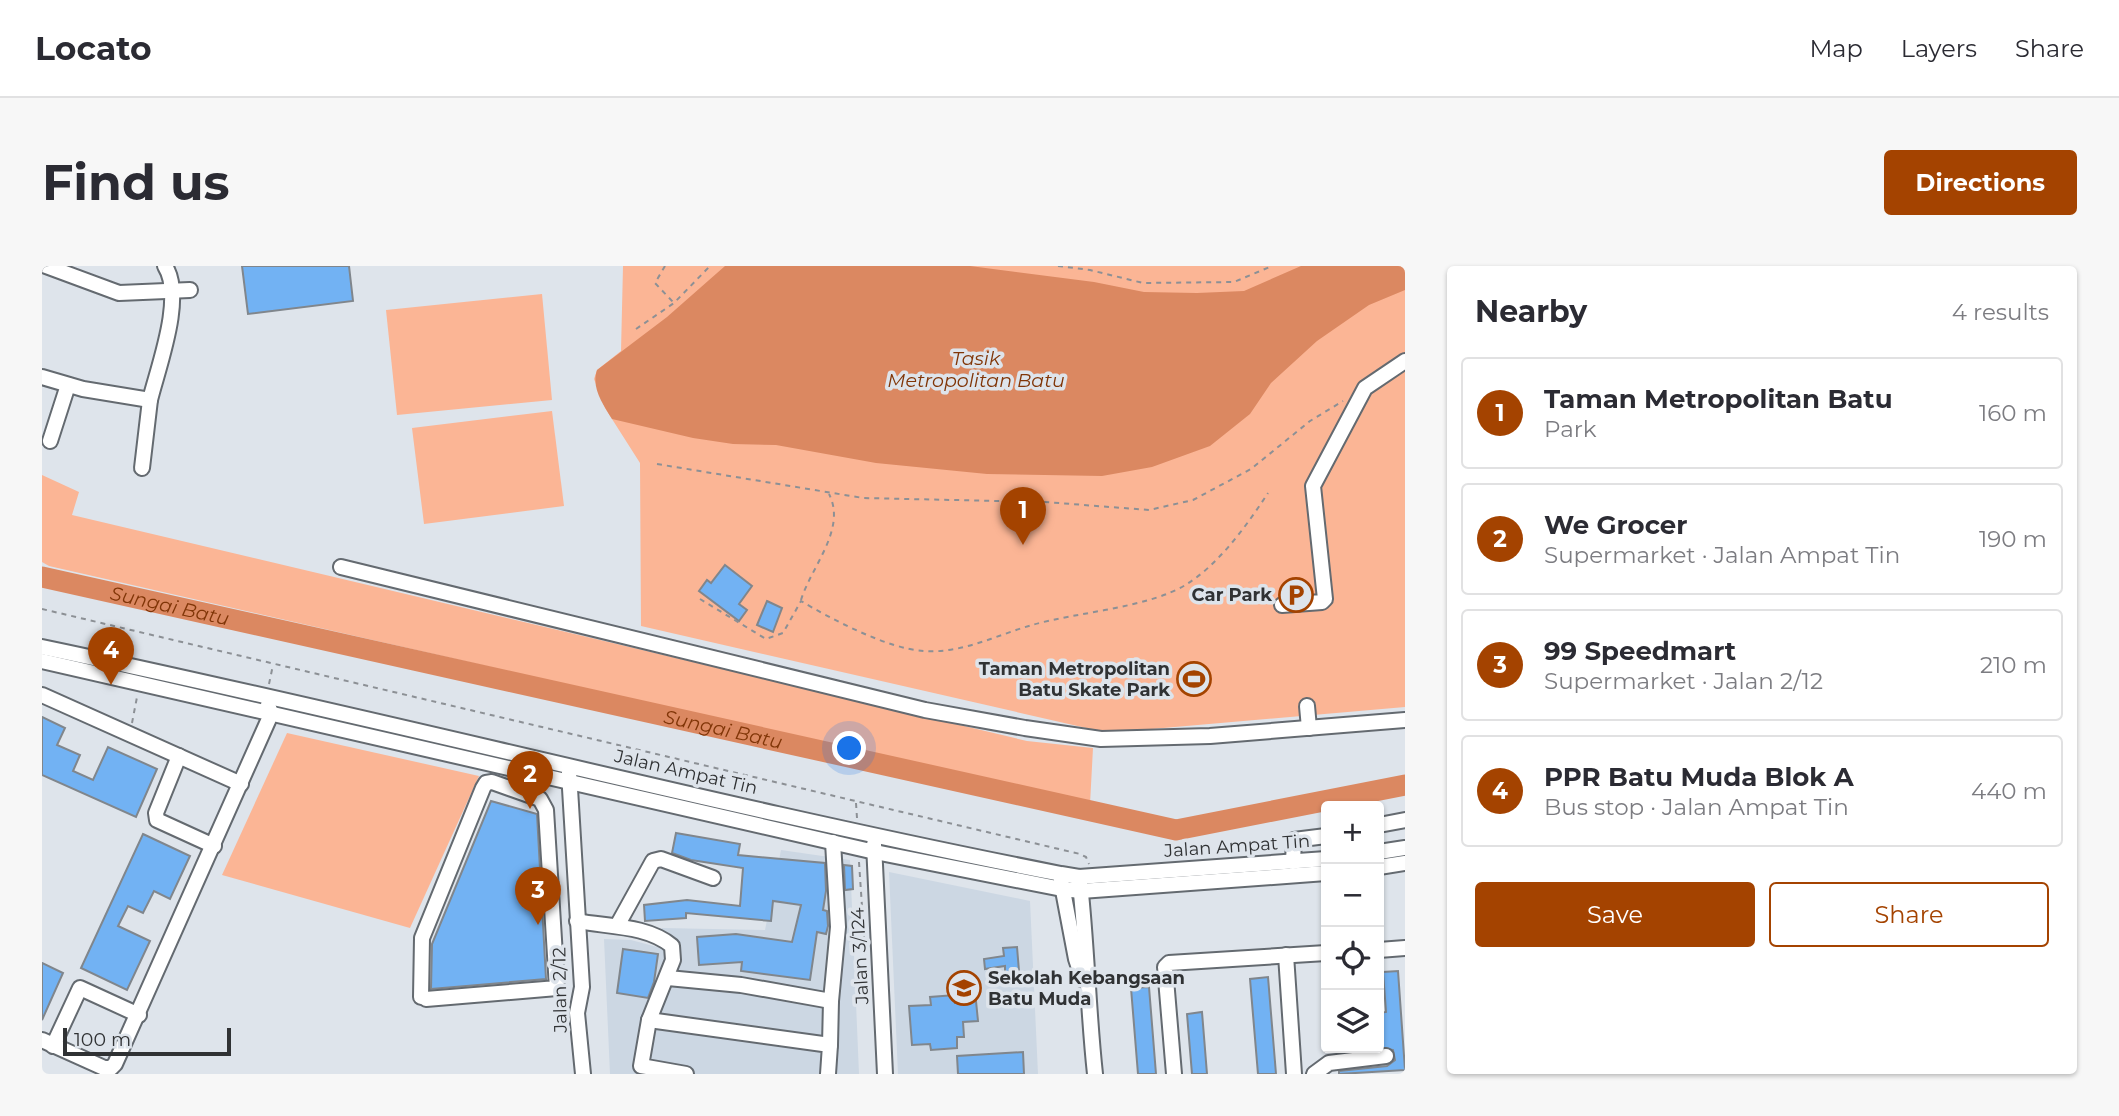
<!DOCTYPE html>
<html lang="en">
<head>
<meta charset="utf-8">
<style>
  body { margin:0; font-family:Montserrat,sans-serif; background:#f7f7f7; color:#2b2b33 }
  .controls { position:absolute; right:21px; bottom:21px; display:grid; overflow:hidden; border-radius:7px; box-shadow:0 2px 5px #0004 }
  .controls button { width:63px; height:63px; display:grid; place-items:center; padding:0; border:0; border-bottom:2px solid #e1e1e2; background:#fff; color:#2b2b33; font:35px sans-serif }
  .scale { position:absolute; left:21px; bottom:18px; width:168px; box-sizing:border-box; padding-left:7px; border:4px solid #303234; border-top:0; font-size:19px; line-height:24px; white-space:nowrap; color:#303234; -webkit-text-stroke:5px #dee4eb; paint-order:stroke }
  .you { position:absolute; left:808px; top:483px; width:24px; height:24px; margin:-18px; border:5px solid #fff; border-radius:50%; background:#1a73e8; box-shadow:0 0 0 10px #1a73e833 }
  .badge { display:grid; place-items:center; width:46px; height:46px; border-radius:50%; background:#a44300; color:#fff; font-size:23px; font-weight:700 }
  .pin { position:absolute; translate:-50% -58px; filter:drop-shadow(0 2px 4px #0008) }
  .pin::after { content:''; position:absolute; top:37px; width:24px; height:21px; background:inherit; clip-path:polygon(0 0,100% 0,50% 100%) }
  .list { margin:0; padding:0; list-style:none }
  h2 { display:flex; justify-content:space-between; align-items:center; height:91px; margin:0; padding:0 28px; font-size:30px }
  h2 small { font-size:23px; font-weight:400; color:#7c7c81 }
  .list li { display:grid; grid-template-columns:46px 1fr auto; gap:21px; align-items:center; box-sizing:border-box; height:112px; margin:0 14px 14px; padding:0 14px; border:2px solid #e1e1e2; border-radius:7px }
  .list b { display:block; font-size:26px; white-space:nowrap }
  .list p { margin:0; font-size:23px; white-space:nowrap; color:#7c7c81 }
  .list em { font-size:23px; font-style:normal; color:#7c7c81 }
  .actions { display:flex; gap:14px; padding:21px 28px }
  .actions a { flex:1; padding:16px 0; border:2px solid #a44300; border-radius:7px; text-align:center; font-size:24px; color:#a44300 }
  .actions .main { background:#a44300; color:#fff }
  .icon { flex:none; width:38px; height:38px; fill:none; stroke:currentColor; stroke-width:2; stroke-linecap:round; stroke-linejoin:round }
  .map { position:relative; flex:none; width:1363px; height:808px; overflow:hidden; border-radius:7px }
  header { display:flex; align-items:center; gap:42px; box-sizing:border-box; height:98px; padding:0 35px; background:#fff; border-bottom:2px solid #e1e1e2 }
  header strong { font-size:33px }
  nav { display:flex; gap:38px; margin-inline-start:auto; font-size:24px }
  .intro { display:flex; align-items:center; justify-content:space-between; box-sizing:border-box; height:168px; padding:0 42px }
  h1 { margin:0; font-size:49px }
  .button { padding:18px 32px; border-radius:7px; background:#a44300; color:#fff; font-size:24px; font-weight:700 }
  main { display:flex; gap:42px; padding:0 42px }
  aside { flex:1; background:#fff; border-radius:7px; box-shadow:0 2px 5px #0004 }
  .map>svg:first-child { display:block }
  .built { fill:#ccd7e3 }
  .green { fill:#fbb595 }
  .water { fill:#db8861 }
  .lines { fill:none; stroke-linecap:round; stroke-linejoin:round }
  .river { stroke:#db8861; stroke-width:21 }
  .building { fill:#72b2f3; stroke:#80868c; stroke-width:2 }
  .minor-casing { stroke:#646a70; stroke-width:18 }
  .path { stroke:#8c9095; stroke-width:2; stroke-dasharray:5 5; stroke-linecap:butt }
  .minor { stroke:#fff; stroke-width:14 }
  .labels { text-anchor:middle; stroke-width:7; stroke-linejoin:round; paint-order:stroke }
  .poi-label { font-size:18px; font-weight:bold; fill:#303234; stroke:#dee4eb; text-anchor:end }
  .street-label { font-size:18px; fill:#303234; stroke:#dee4eb }
  .water-label { font-size:19px; font-style:italic; fill:#803507; stroke:#dee4eb }
</style>
</head>
<body>
<header>
<strong>Locato</strong>
<nav><a>Map</a><a>Layers</a><a>Share</a></nav>
</header>
<div class="intro"><h1>Find us</h1><a class="button">Directions</a></div>
<main>
<div class="map">
<svg width="1363" height="808" viewBox="0 0 1363 808">
  <rect width="100%" height="100%" fill="#dee4eb"/>
  <g class="built">
    <polygon points="739,584 808,594 817,808 568,808 562,673 589,674 619,682 620,662 723,664"/>
    <polygon points="847,606 988,635 996,808 856,808"/>
  </g>
  <g class="green">
    <polygon points="581,0 1363,0 1363,441 1087,465 1053,464 599,360 598,197 563,142 552,113 555,104 579,85"/>
    <polygon points="500,28 510,134 355,149 344,44"/>
    <polygon points="510,145 522,240 382,258 370,162"/>
    <polygon points="0,209 37,226 30,249 985,475 1051,482 1048,538 7,300 0,296"/>
    <polygon points="245,467 437,510 368,662 180,609"/>
  </g>
  <path class="water" d="M683,0H928L1052,16L1102,26L1155,27L1202,25L1259,0H1363V24L1327,39L1275,75L1229,117L1208,148L1168,180L1110,201L1060,210L945,208L834,197L734,179L691,178L651,172L570,153C561,138 549,122 555,104L625,51Z"/>
  <g class="lines">
    <path class="river" id="s1" d="M0,311L1134,564L1363,519"/>
  </g>
  <g class="building">
    <polygon points="200,0 307,0 311,35 206,48"/>
    <polygon points="683,299 710,320 697,338 705,344 697,355 657,325 665,314 669,317"/>
    <polygon points="725,335 740,342 731,366 715,359"/>
    <polygon points="0,451 23,462 15,479 38,489 31,505 51,514 66,481 115,503 94,551 0,509"/>
    <polygon points="449,535 495,548 504,713 389,723 390,678"/>
    <polygon points="634,567 698,578 696,589 783,597 784,625 781,644 785,645 786,660 784,668 775,666 768,714 699,705 700,696 657,699 655,671 694,668 750,676 759,639 731,635 729,655 644,647 644,652 603,655 602,639 645,634 698,640 701,602 649,594 630,587"/>
    <polygon points="101,568 148,590 128,633 112,625 101,647 86,640 76,660 108,675 85,724 39,702"/>
    <polygon points="802,599 810,600 811,623 803,624"/>
    <polygon points="975,681 977,705 963,706 963,700 943,703 942,693 962,690 961,682"/>
    <polygon points="581,683 616,688 612,716 606,732 575,727"/>
    <polygon points="0,697 21,707 0,754"/>
    <polygon points="1356,705 1363,804 1297,808 1297,805 1345,800 1353,794 1351,784 1337,781 1337,747 1344,746 1341,706"/>
    <polygon points="1226,711 1234,808 1216,808 1208,713"/>
    <polygon points="1107,721 1114,808 1096,808 1089,722"/>
    <polygon points="913,729 913,737 934,735 936,755 921,756 922,771 915,771 915,782 889,784 888,778 870,779 867,740 889,739 888,731"/>
    <polygon points="1160,746 1165,808 1150,808 1145,748"/>
    <polygon points="981,786 982,808 916,808 915,790"/>
  </g>
  <g class="lines">
    <g class="minor-casing">
      <g id="minor">
        <polyline points="4,0 77,27 148,24"/>
        <path d="M0,111L41,123L108,134C116,101 143,31 123,0"/>
        <polyline points="8,175 26,119"/>
        <polyline points="100,202 108,134"/>
        <polyline points="299,301 883,444 983,462 1059,473 1168,470 1363,454"/>
        <polyline points="1240,339 1280,336 1283,333 1271,220 1323,122 1363,95"/>
        <path d="M0,381C340,452 677,541 1019,608L1037,611L1284,593"/>
        <polyline points="0,395 833,586 1020,623 1039,625 1284,607"/>
        <polyline points="0,429 199,518"/>
        <polyline points="1265,440 1267,462"/>
        <polyline points="137,490 114,547 115,554 172,580"/>
        <polyline points="527,506 540,721 535,747 541,808"/>
        <polyline points="1337,559 1363,554"/>
        <polyline points="832,578 843,808"/>
        <polyline points="1337,586 1363,582"/>
        <polyline points="1251,596 1252,574 1284,570"/>
        <polyline points="1337,601 1363,597"/>
        <polyline points="1019,614 1034,693 1041,714"/>
        <path d="M1038,618C1045,681 1046,744 1053,808"/>
        <path d="M535,655C566,661 605,659 630,680L631,694L607,754L599,800L644,808"/>
        <polyline points="575,660 611,595 619,593 671,612"/>
        <polyline points="1337,684 1363,682"/>
        <polyline points="1244,689 1252,808"/>
        <polyline points="626,712 699,719 789,735 796,661 791,576"/>
        <polyline points="379,731 380,672 441,522 444,517 450,516 498,533 504,544 515,722 384,733"/>
        <polyline points="607,754 788,779 786,808"/>
        <polyline points="0,774 62,802 69,802 73,798 226,455 229,447 226,439"/>
        <polyline points="788,779 789,735"/>
        <polyline points="11,780 38,722 97,749"/>
        <polyline points="1132,808 1123,701 1127,697 1284,687"/>
        <polyline points="1272,808 1287,797 1344,790"/>
      </g>
    </g>
    <g class="path">
      <polyline points="623,0 613,17 632,37"/>
      <polyline points="1016,0 1048,4 1101,17 1192,16 1230,0"/>
      <polyline points="594,63 632,37 668,0"/>
      <polyline points="615,198 821,232 1003,236 1107,244 1151,234 1209,203 1268,155 1301,135"/>
      <path d="M658,333L724,373L741,367L759,335C789,353 846,383 882,385C919,388 955,369 990,359C1035,346 1107,342 1145,318C1178,297 1205,259 1226,227"/>
      <path d="M759,334C769,301 805,263 787,228"/>
      <polyline points="0,343 1038,588 1044,591 1047,598"/>
      <polyline points="227,418 231,399"/>
      <polyline points="90,457 95,431"/>
      <polyline points="814,537 815,552"/>
      <polyline points="817,596 826,730"/>
    </g>
    <use href="#minor" class="minor"/>
  </g>
  <defs>
    <g id="parking-ring" transform="scale(1.75)"><circle r="9.5" fill="#dee4eb" stroke="#a44300" stroke-width="1.5"/><path d="M-3.5-5.5H1a3.5 3.5 0 0 1 0 7H-1V5.5H-3.5ZM-1-3.4V-.6H.8a1.4 1.4 0 0 0 0-2.8Z" fill="#a44300"/></g>
    <g id="stadium-ring" transform="scale(1.75)"><circle r="9.5" fill="#dee4eb" stroke="#a44300" stroke-width="1.5"/><path d="M0-5a6.5 5 0 1 0 0 10a6.5 5 0 1 0 0-10ZM-3.5-1.8h7v3.6h-7Z" fill="#a44300"/></g>
    <g id="school-ring" transform="scale(1.75)"><circle r="9.5" fill="#dee4eb" stroke="#a44300" stroke-width="1.5"/><path d="M0-5L7-2L0 1L-7-2ZM-4 1L0 2.5L4 1V4Q0 6-4 4Z" fill="#a44300"/></g>
  </defs>
  <g fill-rule="evenodd">
    <use href="#parking-ring" x="1254" y="329"/>
    <use href="#stadium-ring" x="1152" y="413"/>
    <use href="#school-ring" x="922" y="722"/>
  </g>
  <g class="labels">
    <g class="poi-label">
      <text x="1230" y="335">Car Park</text>
      <text x="1128" y="409">Taman Metropolitan<tspan x="1128" dy="21">Batu Skate Park</tspan></text>
      <text x="946" y="718" text-anchor="start">Sekolah Kebangsaan<tspan x="946" dy="21">Batu Muda</tspan></text>
    </g>
    <g class="street-label">
      <text transform="translate(644 506) rotate(13)" y="6">Jalan Ampat Tin</text>
      <text transform="translate(1195 580) rotate(-4)" y="6">Jalan Ampat Tin</text>
      <text transform="translate(818 690) rotate(-93)" y="6">Jalan 3/124</text>
      <text transform="translate(518 724) rotate(-91)" y="6">Jalan 2/12</text>
    </g>
    <g class="water-label">
      <text x="934" y="99">Tasik<tspan x="934" dy="22">Metropolitan Batu</tspan></text>
      <text dy="7" stroke="none"><textPath href="#s1" startOffset="131">Sungai Batu</textPath></text>
      <text dy="7" stroke="none"><textPath href="#s1" startOffset="698">Sungai Batu</textPath></text>
    </g>
  </g>
</svg>
<div class="controls">
<button>+</button>
<button>−</button>
<button><svg class="icon" aria-label="locate" viewBox="0 0 24 24"><circle cx="12" cy="12" r="6"/><path d="M12 2v4M12 18v4M2 12h4M18 12h4"/></svg></button>
<button><svg class="icon" aria-label="layers" viewBox="0 0 24 24"><path d="M12 4l9 5-9 5-9-5zM3 14l9 5 9-5"/></svg></button>
</div>
<div class="scale">100 m</div>
<div class="you"></div>
<div class="pin badge" style="left:981px;top:279px">1</div>
<div class="pin badge" style="left:488px;top:543px">2</div>
<div class="pin badge" style="left:496px;top:659px">3</div>
<div class="pin badge" style="left:69px;top:419px">4</div>
</div>
<aside>
<h2>Nearby<small>4 results</small></h2>
<ul class="list">
<li><span class="badge">1</span><div><b>Taman Metropolitan Batu</b><p>Park</p></div><em>160 m</em></li>
<li><span class="badge">2</span><div><b>We Grocer</b><p>Supermarket · Jalan Ampat Tin</p></div><em>190 m</em></li>
<li><span class="badge">3</span><div><b>99 Speedmart</b><p>Supermarket · Jalan 2/12</p></div><em>210 m</em></li>
<li><span class="badge">4</span><div><b>PPR Batu Muda Blok A</b><p>Bus stop · Jalan Ampat Tin</p></div><em>440 m</em></li>
</ul>
<div class="actions"><a class="main">Save</a><a>Share</a></div>
</aside>
</main>
</body>
</html>
